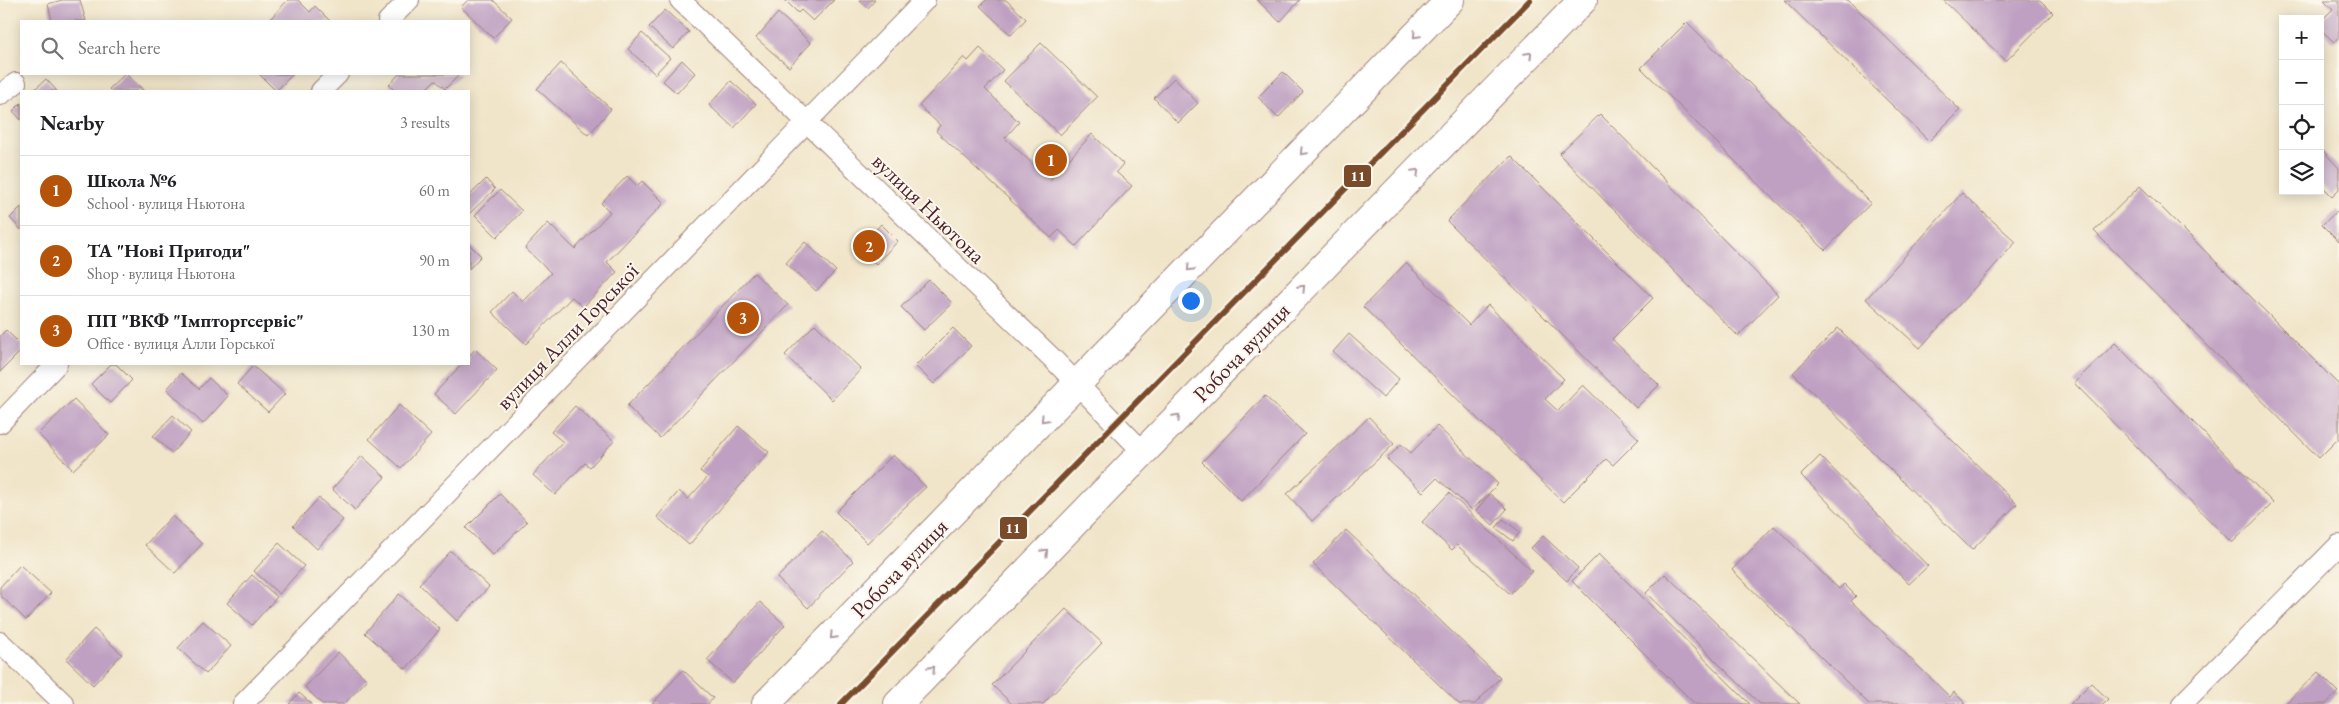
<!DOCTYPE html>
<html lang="en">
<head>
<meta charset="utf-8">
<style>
  body { margin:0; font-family:"EB Garamond",serif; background:#f6f6f6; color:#202124 }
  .controls { position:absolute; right:15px; top:15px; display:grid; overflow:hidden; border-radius:0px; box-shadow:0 2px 12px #0003 }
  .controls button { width:45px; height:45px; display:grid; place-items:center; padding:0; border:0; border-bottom:1px solid #e0e0e0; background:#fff; color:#202124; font:25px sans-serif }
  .you { position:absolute; left:1190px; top:300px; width:18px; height:18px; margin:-12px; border:4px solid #fff; border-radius:50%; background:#1a73e8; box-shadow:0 0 0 8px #1a73e833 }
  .badge { display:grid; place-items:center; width:32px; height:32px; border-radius:50%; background:#b45309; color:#fff; font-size:16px; font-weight:700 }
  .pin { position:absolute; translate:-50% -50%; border:2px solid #fff; box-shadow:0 1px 5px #0006 }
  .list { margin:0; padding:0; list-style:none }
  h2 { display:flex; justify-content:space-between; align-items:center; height:65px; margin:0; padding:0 20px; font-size:21px }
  h2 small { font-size:16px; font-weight:400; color:#757577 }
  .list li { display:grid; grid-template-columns:32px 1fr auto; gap:15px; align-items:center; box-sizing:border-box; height:70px; padding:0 20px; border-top:1px solid #e0e0e0 }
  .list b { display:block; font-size:19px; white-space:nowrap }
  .list p { margin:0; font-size:16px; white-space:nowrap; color:#757577 }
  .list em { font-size:16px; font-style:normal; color:#757577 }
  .icon { flex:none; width:28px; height:28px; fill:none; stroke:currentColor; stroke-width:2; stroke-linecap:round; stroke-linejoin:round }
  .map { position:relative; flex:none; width:2339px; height:704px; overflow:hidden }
  .search { position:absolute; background:#fff; box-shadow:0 2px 12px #0003; left:20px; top:20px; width:450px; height:55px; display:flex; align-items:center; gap:12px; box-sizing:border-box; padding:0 18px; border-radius:0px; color:#757577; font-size:19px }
  .panel { position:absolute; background:#fff; box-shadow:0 2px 12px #0003; left:20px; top:90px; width:450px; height:275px; border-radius:0px }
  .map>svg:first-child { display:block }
  .building { fill:#bfa0c2 }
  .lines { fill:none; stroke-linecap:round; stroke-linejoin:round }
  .street-casing { stroke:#9e827a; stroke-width:22 }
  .primary-casing { stroke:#9e827a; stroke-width:30 }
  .street { stroke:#fff; stroke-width:20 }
  .primary { stroke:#fff; stroke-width:28 }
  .tram-1-casing { stroke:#fbf7ec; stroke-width:10 }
  .tram-1 { stroke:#7a4b2a; stroke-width:6 }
  .oneway { stroke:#ae9aa0 }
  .labels { text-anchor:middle; stroke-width:4; stroke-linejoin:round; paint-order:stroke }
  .street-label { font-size:22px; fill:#4a1f2b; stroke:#fbf7ec }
  .line-badge { stroke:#fbf7ec; stroke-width:2 }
  .badge-label { font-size:14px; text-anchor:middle; font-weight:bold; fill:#fff }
</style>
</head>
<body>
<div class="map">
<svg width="2339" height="704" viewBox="0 0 2339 704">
  <rect width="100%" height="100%" fill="#fbf7ec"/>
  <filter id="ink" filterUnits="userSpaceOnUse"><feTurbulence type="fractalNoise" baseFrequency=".02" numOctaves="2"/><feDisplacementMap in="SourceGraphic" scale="10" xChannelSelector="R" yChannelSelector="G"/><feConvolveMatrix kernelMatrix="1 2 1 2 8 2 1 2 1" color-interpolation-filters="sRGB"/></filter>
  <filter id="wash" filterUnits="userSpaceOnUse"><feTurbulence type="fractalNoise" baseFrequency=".0096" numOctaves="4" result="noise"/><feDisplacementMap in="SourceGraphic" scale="20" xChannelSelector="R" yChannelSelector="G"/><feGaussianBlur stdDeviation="1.12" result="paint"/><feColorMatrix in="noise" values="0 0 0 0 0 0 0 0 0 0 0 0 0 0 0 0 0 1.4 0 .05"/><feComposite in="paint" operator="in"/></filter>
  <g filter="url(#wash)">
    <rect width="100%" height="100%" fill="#f1e5c9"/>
    <g id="blocks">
      <g class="building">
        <polygon points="62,0 80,0 86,21 52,21 48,4"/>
        <polygon points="288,0 298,0 310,12 315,6 330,21 268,21"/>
        <polygon points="468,0 493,0 512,18 493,38 461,7"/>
        <polygon points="785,0 834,0 813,21 801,10 798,13"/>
        <polygon points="859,0 875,0 868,8"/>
        <polygon points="986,0 1006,0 1026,19 1011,35 980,6"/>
        <polygon points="1257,0 1300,0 1280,22"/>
        <polygon points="1784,0 1848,0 1960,110 1929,141"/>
        <polygon points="1943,0 2040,0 2053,13 2006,61"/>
        <polygon points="2324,0 2339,0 2339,38 2334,42 2320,29 2320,22 2333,9"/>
        <polygon points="665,10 689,32 673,49 649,27"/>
        <polygon points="778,13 811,43 789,67 756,38"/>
        <polygon points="1687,22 1871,203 1825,250 1641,68"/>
        <polygon points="642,33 670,58 655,74 628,49"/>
        <polygon points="1041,43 1097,97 1060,135 1004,81"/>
        <polygon points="980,48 1003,70 985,89 1019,122 1005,138 1050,180 1092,134 1123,164 1116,172 1132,186 1076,246 1059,230 1051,238 936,131 940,125 919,106 964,57 968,61"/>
        <polygon points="682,60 695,73 677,93 663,81"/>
        <polygon points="561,63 611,109 588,135 537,89"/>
        <polygon points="1283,72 1303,92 1278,118 1258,97"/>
        <polygon points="125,74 126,74 144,91 111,91 109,89"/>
        <polygon points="259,74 293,74 276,91"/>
        <polygon points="399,74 460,74 445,89 435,80 424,91 395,91 389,85"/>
        <polygon points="1174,78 1198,103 1178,123 1154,98"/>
        <polygon points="46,79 57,91 33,91"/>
        <polygon points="731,81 756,104 734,128 709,105"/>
        <polygon points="21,103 21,120 13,111"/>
        <polygon points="1600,114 1778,295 1738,336 1559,154"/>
        <polygon points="2323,151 2339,168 2339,189 2332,196 2320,184 2320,153"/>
        <polygon points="1511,156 1653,298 1612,339 1659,385 1636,408 1447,221"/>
        <polygon points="627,176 637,186 642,181 664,203 607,262 617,272 583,307 572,297 526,344 492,312 512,291 523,302 551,273 525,248 548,223 575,249 610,212 601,203"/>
        <polygon points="486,179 495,189 469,214 469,196"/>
        <polygon points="2140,186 2339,385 2339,438 2319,458 2094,231"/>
        <polygon points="500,190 522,211 497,237 475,215"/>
        <polygon points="1962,193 2016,242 1920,348 1866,299"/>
        <polygon points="21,207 21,230 10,218"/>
        <polygon points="2338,210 2339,211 2339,242 2322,225"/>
        <polygon points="881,224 898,241 876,264 859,248"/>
        <polygon points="805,242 836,271 816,291 786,263"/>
        <polygon points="469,244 481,256 469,269"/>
        <polygon points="1406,263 1469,325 1488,305 1564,379 1545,399 1558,411 1583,385 1639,439 1613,465 1606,459 1563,502 1363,307"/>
        <polygon points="754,273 788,305 660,438 627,406"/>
        <polygon points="929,280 952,303 924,330 901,307"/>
        <polygon points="815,324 861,369 832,400 785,355"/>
        <polygon points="953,328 971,346 934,384 915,366"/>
        <polygon points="1838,328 2017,504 1972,550 1793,373"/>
        <polygon points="6,330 21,345 21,351 0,372 0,336"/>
        <polygon points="1349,334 1399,379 1383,398 1333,352"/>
        <polygon points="2115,343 2273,503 2232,543 2074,383"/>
        <polygon points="475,349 497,370 456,414 434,394 462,364 469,364 469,356"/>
        <polygon points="111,364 116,364 132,380 110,403 91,384"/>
        <polygon points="253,366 285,394 268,412 237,384"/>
        <polygon points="181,373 199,389 209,378 228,396 203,424 167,389"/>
        <polygon points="1265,396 1305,434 1241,501 1202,462"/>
        <polygon points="74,399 109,435 73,470 38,434"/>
        <polygon points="399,405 431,435 401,468 369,439"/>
        <polygon points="575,406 614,441 590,467 585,463 555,495 533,475 563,442 551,432"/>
        <polygon points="173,415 191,432 172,453 153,436"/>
        <polygon points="1369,417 1394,444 1312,521 1287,494"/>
        <polygon points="738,426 769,452 689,545 657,517 679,491 688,499 708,477 700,471"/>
        <polygon points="1437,426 1498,484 1472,510 1437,478 1423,492 1387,459 1401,444 1411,453"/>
        <polygon points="893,455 926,487 867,543 836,512"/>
        <polygon points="362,456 385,477 355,510 332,489"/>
        <polygon points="1820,456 1928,566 1909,584 1801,475"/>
        <polygon points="1449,493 1532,571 1510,594 1457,545 1452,550 1422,522"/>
        <polygon points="500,494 527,522 493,555 466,528"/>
        <polygon points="1490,494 1507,509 1493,525 1476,510"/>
        <polygon points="319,498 343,520 317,549 293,526"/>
        <polygon points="172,516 202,544 175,573 145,545"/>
        <polygon points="1503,519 1520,532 1513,541 1496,528"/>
        <polygon points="1774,526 1839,589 1844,584 1856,596 1851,601 1950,697 1954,692 1966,704 1869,704 1732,570"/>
        <polygon points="1346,530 1500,678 1475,704 1459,704 1313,564"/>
        <polygon points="822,531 853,561 808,608 777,578"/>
        <polygon points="1543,536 1578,568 1567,581 1531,548"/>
        <polygon points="279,543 304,566 279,594 254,571"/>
        <polygon points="451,551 489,587 457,621 419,584"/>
        <polygon points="1599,554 1750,704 1695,704 1572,581"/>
        <polygon points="20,565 51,593 26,620 0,595 0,587"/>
        <polygon points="1665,574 1800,704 1760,704 1646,593"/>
        <polygon points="252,575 277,597 252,625 227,603"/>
        <polygon points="399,594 440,629 406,669 365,633"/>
        <polygon points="760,602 785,625 733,683 707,660"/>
        <polygon points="1066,609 1102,643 1043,704 1012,704 992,685"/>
        <polygon points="203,621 231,646 206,674 178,648"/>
        <polygon points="94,629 122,654 93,685 66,659"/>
        <polygon points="338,652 367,680 344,704 322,704 305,687"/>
        <polygon points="683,670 713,698 708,704 652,704"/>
        <polygon points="2318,672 2338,692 2326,704 2285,704"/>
        <polygon points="2091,683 2108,699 2103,704 2070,704"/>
        <polygon points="299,693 312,704 289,704"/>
      </g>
    </g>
  </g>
  <g filter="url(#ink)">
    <use href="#blocks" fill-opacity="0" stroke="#9e827a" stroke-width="1"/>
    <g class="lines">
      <g class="street-casing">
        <g id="street">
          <polyline points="680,0 1053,359 1143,452"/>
          <polyline points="388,21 409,0"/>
          <polyline points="321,91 338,74"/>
          <polyline points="0,95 16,83"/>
          <polyline points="0,423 57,364"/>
          <polyline points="0,642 64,704"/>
          <polyline points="243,704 925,0"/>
          <polyline points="2182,704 2339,545"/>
        </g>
      </g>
      <g class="primary-casing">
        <g id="primary">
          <polyline points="766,704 1450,0"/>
          <polyline points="898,704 1583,0"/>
        </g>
      </g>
      <use href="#street" class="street"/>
      <use href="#primary" class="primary"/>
      <g class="tram-1-casing">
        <polyline id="tram-1" points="841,704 1530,0"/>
      </g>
      <use href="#tram-1" class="tram-1"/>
    </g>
    <defs><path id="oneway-chevron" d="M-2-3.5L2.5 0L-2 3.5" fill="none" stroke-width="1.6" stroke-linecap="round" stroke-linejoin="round" transform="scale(1.25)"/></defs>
    <g class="oneway">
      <use href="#oneway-chevron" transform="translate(1416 35) rotate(134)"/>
      <use href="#oneway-chevron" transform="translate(1529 55) rotate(-46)"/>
      <use href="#oneway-chevron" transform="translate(1303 152) rotate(134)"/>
      <use href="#oneway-chevron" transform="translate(1416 172) rotate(-46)"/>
      <use href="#oneway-chevron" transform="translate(1190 268) rotate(134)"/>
      <use href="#oneway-chevron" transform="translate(1302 288) rotate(-46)"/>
      <use href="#oneway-chevron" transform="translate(1177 417) rotate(-46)"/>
      <use href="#oneway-chevron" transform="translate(1044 419) rotate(134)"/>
      <use href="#oneway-chevron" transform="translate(1045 552) rotate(-46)"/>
      <use href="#oneway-chevron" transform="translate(833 636) rotate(134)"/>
      <use href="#oneway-chevron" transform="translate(932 669) rotate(-46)"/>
    </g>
  </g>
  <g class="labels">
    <g class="street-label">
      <text transform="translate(929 208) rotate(44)" y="8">вулиця Ньютона</text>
      <text transform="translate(567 336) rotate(-46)" y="8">вулиця Алли Горської</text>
      <text transform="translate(1241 352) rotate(-46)" y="8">Робоча вулиця</text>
      <text transform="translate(899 568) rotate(-46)" y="8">Робоча вулиця</text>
    </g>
  </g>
  <g class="line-badge">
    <rect x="1343" y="164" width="29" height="24" rx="5" fill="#7a4b2a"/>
    <rect x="999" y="516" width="29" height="24" rx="5" fill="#7a4b2a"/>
  </g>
  <g class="badge-label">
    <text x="1358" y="181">11</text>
    <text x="1013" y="533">11</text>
  </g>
</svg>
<div class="controls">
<button>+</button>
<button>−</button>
<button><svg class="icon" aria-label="locate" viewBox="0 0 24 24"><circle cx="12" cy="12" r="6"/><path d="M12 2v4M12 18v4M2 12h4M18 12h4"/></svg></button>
<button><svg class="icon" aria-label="layers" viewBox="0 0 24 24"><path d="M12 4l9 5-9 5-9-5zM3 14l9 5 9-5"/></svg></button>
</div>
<div class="you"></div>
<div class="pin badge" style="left:1051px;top:160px">1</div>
<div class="pin badge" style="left:869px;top:246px">2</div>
<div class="pin badge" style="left:743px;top:318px">3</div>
<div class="search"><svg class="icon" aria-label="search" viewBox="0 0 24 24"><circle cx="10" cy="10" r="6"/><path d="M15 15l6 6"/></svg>Search here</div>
<section class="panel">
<h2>Nearby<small>3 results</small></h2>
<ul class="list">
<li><span class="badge">1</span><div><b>Школа №6</b><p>School · вулиця Ньютона</p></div><em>60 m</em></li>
<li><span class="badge">2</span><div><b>ТА &quot;Нові Пригоди&quot;</b><p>Shop · вулиця Ньютона</p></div><em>90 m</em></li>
<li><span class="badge">3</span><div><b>ПП &quot;ВКФ &quot;Імпторгсервіс&quot;</b><p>Office · вулиця Алли Горської</p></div><em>130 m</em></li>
</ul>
</section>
</div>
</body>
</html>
